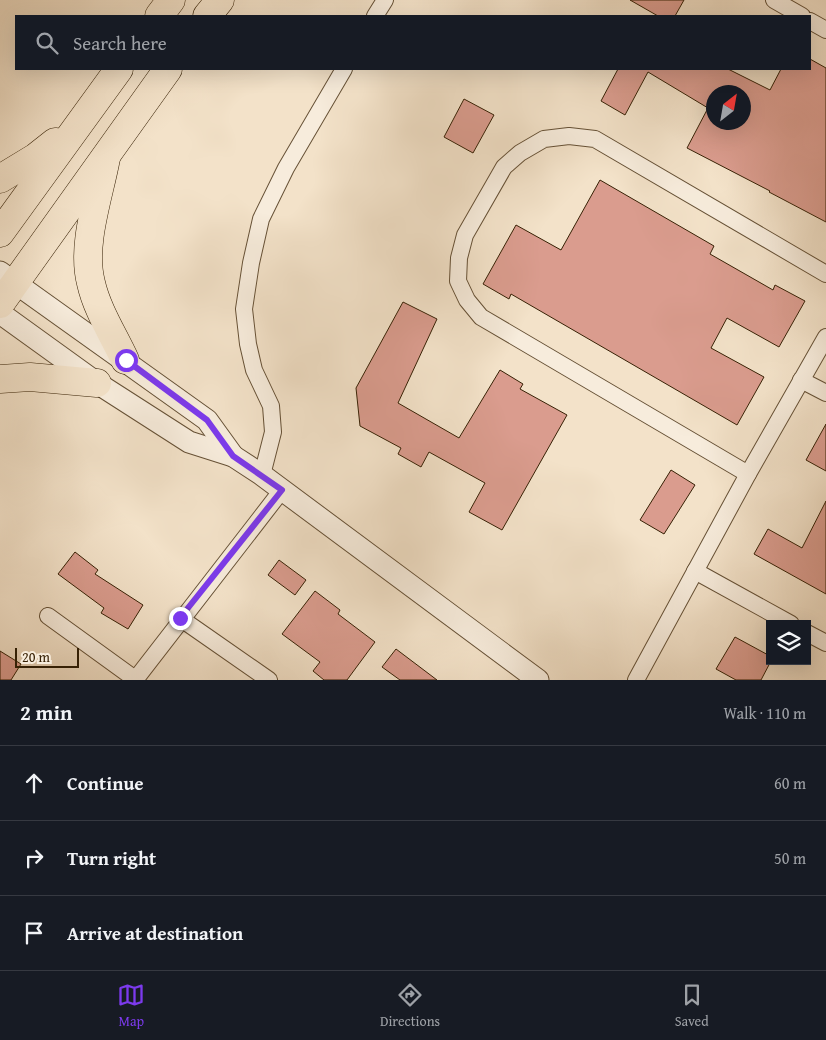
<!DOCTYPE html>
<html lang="en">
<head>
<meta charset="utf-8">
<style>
  body { margin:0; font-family:"Gentium Book Plus",serif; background:#242831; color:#f1f3f6 }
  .controls { position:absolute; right:15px; bottom:15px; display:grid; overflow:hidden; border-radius:0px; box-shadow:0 5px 20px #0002 }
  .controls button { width:45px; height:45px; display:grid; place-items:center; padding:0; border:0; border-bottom:1px solid #363941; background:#171b24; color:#f1f3f6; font:25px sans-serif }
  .compass { position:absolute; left:706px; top:85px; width:45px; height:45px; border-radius:50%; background:#171b24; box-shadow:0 5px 20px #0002; rotate:31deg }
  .scale { position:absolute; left:15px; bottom:12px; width:64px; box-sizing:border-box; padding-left:5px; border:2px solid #372105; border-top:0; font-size:14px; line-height:18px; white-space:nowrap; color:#372105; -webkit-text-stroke:4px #f7ecdc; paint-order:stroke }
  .stop { position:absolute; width:15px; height:15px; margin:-11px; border:4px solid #7c3aed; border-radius:50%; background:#fff }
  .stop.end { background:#7c3aed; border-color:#fff; box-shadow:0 1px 5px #0008 }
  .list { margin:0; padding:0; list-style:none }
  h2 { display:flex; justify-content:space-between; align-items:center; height:65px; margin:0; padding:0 20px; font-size:21px }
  h2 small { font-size:16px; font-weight:400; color:#9ea1a6 }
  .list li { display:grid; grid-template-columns:32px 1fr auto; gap:15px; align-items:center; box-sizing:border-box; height:75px; padding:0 20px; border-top:1px solid #363941 }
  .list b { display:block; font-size:19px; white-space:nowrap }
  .list em { font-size:16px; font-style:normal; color:#9ea1a6 }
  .icon { flex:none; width:28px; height:28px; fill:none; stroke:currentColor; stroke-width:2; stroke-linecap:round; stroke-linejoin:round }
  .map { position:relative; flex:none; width:826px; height:680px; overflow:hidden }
  .search { position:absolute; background:#171b24; box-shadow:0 5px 20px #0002; left:15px; right:15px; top:15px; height:55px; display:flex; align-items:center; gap:12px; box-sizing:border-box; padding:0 18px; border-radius:0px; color:#9ea1a6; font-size:19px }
  .sheet { height:290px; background:#171b24 }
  nav { display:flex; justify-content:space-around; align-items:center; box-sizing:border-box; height:70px; border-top:1px solid #363941; background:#171b24; font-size:14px; color:#9ea1a6 }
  nav a { display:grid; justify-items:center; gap:2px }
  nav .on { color:#7c3aed }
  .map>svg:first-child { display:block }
  .building { fill:#da9c8e; stroke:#372105; fill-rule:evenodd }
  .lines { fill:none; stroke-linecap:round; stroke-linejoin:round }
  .minor-casing { stroke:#665136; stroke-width:18 }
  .tertiary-casing { stroke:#665136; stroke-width:23 }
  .trunk-casing { stroke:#372105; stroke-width:29 }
  .minor { stroke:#f7ecdc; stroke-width:16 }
  .tertiary { stroke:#f7ecdc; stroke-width:21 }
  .trunk { stroke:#f3e2c9; stroke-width:28 }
  .route { stroke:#7c3aed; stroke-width:6 }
</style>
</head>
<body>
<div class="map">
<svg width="826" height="680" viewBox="0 0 826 680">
  <rect width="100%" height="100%" fill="#f3e2c9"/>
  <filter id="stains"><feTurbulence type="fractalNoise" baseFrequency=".004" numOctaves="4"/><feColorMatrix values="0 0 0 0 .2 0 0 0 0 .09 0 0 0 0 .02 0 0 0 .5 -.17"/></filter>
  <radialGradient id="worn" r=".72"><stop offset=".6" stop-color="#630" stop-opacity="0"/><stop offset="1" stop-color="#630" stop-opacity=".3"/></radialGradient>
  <g class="building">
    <polygon points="630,0 684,0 675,16 658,16"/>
    <path d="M810,59L826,68V222L769,192L770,191L687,148L708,108L648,72L625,115L601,101L618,69H728L770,90L781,69H810ZM714,92H744V122H714Z"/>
    <polygon points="464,99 494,115 473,153 444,137"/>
    <polygon points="600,180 714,246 710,254 773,290 775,285 805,301 779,347 727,318 711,348 764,377 737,425 511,294 509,299 483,284 516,225 561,250"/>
    <polygon points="403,302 437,319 398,403 459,438 500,370 523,384 520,389 567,415 502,530 469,512 485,483 429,452 421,467 398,454 401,448 360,426 356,388"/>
    <polygon points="826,424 826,471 806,460"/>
    <polygon points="671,470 695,485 664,534 640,520"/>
    <polygon points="826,501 826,594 754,554 768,529 802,548"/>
    <polygon points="75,552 98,570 95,574 143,605 128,629 101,613 104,608 58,574"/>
    <polygon points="279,560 306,580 295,595 268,575"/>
    <polygon points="315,591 340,610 338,614 375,642 347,680 324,680 313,671 320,662 282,634"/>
    <polygon points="735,637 770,656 771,661 761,680 736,680 716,669"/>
    <polygon points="396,649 437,680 400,680 382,667"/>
    <polygon points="0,651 21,664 11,680 0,680"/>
  </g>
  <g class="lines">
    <g class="minor-casing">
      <g id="minor">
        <polyline points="774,0 802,16"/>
        <polyline points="375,16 385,0"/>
        <polyline points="810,21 826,30"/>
        <polyline points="801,380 826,393"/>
        <polyline points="748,474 481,317 467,300 458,281 459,258 465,235 504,167 520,153 544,139 569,136 595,139 826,274"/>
        <polyline points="262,475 273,432 271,406 254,370 248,344 244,309 251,263 261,219 286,168 344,69"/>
        <polyline points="695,571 791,624"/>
        <polyline points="48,616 135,679"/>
        <polyline points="180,618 269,680"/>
        <polyline points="807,633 826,643"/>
        <polyline points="135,680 282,490"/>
        <polyline points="636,680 748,474 826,337"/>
      </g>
    </g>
    <g class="tertiary-casing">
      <g id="tertiary">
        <polyline points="0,272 207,420 233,456"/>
        <polyline points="0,313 97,383 189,442 233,456 262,475 538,680"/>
      </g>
    </g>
    <g class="trunk-casing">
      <g id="trunk">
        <polyline points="159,16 171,0"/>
        <polyline points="207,16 220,0"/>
        <path d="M106,158C99,196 81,245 91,283C97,310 114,336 125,360"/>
        <polyline points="0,179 36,157 55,142"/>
        <polyline points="0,233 119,69"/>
        <polyline points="0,304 168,69"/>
        <polyline points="0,379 30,377 97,383"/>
      </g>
    </g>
    <use href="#minor" class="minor"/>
    <use href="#tertiary" class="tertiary"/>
    <use href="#trunk" class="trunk"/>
  </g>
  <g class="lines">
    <polyline class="route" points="126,360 207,420 233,456 282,490 180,618"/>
  </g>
  <rect width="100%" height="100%" filter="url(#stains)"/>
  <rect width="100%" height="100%" fill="url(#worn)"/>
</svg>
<div class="controls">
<button><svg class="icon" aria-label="layers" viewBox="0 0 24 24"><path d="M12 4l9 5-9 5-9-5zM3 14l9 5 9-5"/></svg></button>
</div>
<svg class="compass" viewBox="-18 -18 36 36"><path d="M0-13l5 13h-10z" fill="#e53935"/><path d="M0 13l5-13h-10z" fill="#9ea1a6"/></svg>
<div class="scale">20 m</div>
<div class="stop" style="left:126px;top:360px"></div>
<div class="stop end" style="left:180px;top:618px"></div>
<div class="search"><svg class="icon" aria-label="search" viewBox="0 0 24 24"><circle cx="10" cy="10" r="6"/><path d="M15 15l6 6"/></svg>Search here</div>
</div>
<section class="sheet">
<h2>2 min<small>Walk · 110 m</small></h2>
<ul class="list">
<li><svg class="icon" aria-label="ahead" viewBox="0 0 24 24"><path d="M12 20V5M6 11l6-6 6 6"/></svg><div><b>Continue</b></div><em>60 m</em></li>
<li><svg class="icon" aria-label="right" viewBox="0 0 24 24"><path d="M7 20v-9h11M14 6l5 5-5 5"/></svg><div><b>Turn right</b></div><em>50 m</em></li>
<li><svg class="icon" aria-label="arrive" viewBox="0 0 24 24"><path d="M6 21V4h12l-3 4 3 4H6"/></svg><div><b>Arrive at destination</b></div></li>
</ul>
</section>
<nav>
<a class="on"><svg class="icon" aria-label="map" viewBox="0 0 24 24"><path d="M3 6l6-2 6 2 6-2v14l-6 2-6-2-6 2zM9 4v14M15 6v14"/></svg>Map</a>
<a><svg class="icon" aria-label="directions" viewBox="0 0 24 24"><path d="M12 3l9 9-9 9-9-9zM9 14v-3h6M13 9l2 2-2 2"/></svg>Directions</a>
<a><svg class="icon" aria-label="saved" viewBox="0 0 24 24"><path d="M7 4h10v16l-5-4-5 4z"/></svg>Saved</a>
</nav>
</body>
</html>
